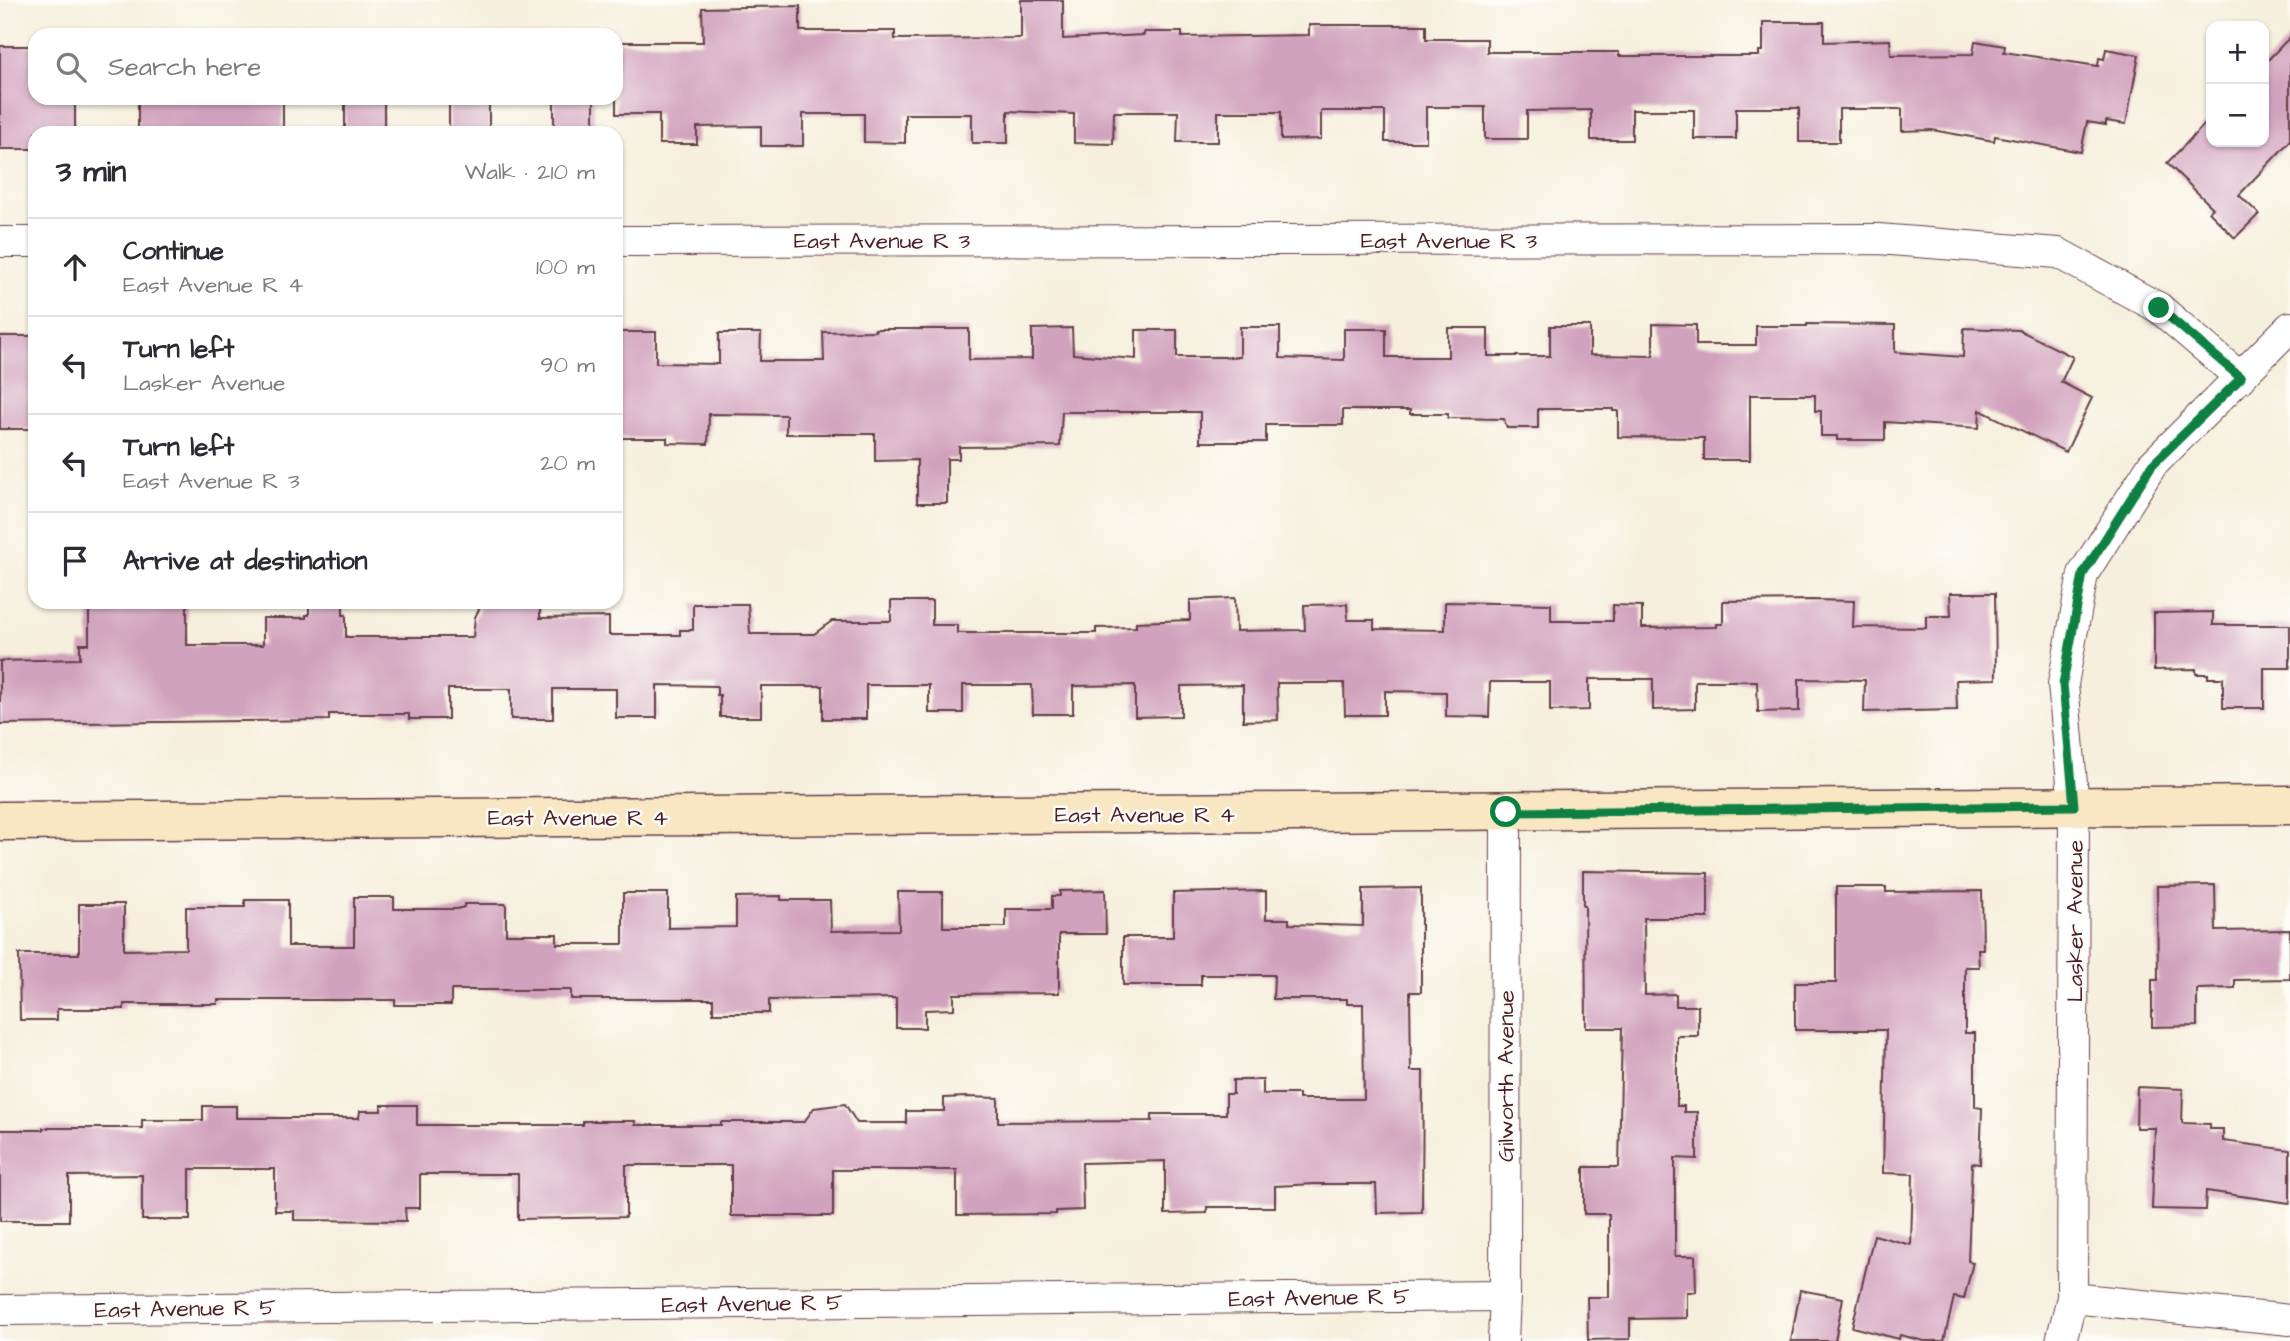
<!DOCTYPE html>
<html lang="en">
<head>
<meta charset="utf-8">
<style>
  body { margin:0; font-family:"Architects Daughter",sans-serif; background:#f7f7f7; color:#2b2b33 }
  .controls { position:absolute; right:21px; top:21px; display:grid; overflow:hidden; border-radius:14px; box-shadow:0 2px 5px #0004 }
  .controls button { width:63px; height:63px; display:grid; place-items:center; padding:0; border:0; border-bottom:2px solid #e1e1e2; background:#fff; color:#2b2b33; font:35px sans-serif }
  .stop { position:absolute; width:21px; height:21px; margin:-16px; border:5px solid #0b8043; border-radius:50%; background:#fff }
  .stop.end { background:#0b8043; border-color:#fff; box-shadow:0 2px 7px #0008 }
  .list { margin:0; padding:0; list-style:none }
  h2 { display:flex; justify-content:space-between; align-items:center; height:91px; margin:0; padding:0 28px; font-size:30px }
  h2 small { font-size:23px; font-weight:400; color:#7c7c81 }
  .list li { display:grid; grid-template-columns:46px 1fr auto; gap:21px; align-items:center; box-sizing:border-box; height:98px; padding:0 28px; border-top:2px solid #e1e1e2 }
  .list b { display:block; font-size:26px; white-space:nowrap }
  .list p { margin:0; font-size:23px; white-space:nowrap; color:#7c7c81 }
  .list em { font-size:23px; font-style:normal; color:#7c7c81 }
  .icon { flex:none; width:38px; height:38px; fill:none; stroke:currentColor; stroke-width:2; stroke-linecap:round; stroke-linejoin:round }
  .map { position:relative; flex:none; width:2290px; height:1341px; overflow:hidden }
  .search { position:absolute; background:#fff; box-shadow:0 2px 5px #0004; left:28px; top:28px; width:595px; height:77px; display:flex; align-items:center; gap:18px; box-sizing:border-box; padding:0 24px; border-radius:21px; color:#7c7c81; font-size:26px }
  .panel { position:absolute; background:#fff; box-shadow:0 2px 5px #0004; left:28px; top:126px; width:595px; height:483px; border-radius:21px }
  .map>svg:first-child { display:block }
  .building { fill:#d1a2bd }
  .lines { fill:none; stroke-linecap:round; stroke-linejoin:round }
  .street-casing { stroke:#643e46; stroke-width:32 }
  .secondary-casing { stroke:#643e46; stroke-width:41 }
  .street { stroke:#fff; stroke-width:30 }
  .secondary { stroke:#f9e7c3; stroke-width:38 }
  .route { stroke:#0b8043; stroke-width:9 }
  .labels { text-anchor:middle; stroke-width:5; stroke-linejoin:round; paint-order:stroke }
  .street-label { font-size:23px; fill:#4a1f2b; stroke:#fdfcf7 }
</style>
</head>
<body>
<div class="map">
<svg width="2290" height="1341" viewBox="0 0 2290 1341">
  <rect width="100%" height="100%" fill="#fdfcf7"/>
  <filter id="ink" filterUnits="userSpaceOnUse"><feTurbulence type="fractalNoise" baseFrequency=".0143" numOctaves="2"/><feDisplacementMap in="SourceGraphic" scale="14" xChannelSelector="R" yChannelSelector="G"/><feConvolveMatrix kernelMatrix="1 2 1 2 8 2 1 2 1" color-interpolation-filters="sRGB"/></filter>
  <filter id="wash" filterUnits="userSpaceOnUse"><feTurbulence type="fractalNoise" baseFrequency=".00686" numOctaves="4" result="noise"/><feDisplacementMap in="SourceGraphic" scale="28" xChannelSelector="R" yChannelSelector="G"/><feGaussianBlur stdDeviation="1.57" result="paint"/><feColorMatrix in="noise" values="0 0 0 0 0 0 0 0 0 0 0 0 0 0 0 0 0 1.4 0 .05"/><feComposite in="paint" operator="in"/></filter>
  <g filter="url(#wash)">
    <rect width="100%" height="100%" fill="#f6efdd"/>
    <g id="blocks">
      <g class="building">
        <polygon points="1021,0 1063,0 1063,39 1144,35 1144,32 1182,32 1182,37 1309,35 1309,25 1426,25 1426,39 1487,39 1487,52 1619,52 1619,56 1759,56 1759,51 1763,51 1763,22 1824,22 1824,42 1890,40 1891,55 1973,54 1975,41 2005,46 2004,52 2098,66 2099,58 2104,59 2106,49 2139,55 2126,124 2106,121 2106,125 2087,122 2081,152 1995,136 1994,141 1932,130 1902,131 1902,109 1839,109 1839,142 1799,142 1799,108 1736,108 1736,139 1694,139 1694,110 1632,110 1632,140 1591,140 1591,110 1527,111 1527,139 1485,139 1485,107 1426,107 1426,142 1385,142 1385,111 1321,111 1321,139 1281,140 1281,112 1218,112 1218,142 1177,142 1178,112 1114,112 1113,144 1074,143 1074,114 1008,111 1008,143 972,143 972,114 905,114 905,143 864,142 864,114 803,114 803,146 761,146 761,126 697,127 697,144 659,144 659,114 616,114 616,42 703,42 702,8 800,6 800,31 895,31 895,39 1021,38"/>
        <polygon points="2290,37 2290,141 2239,195 2259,214 2235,238 2209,212 2213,208 2167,163 2211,118 2211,142 2264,142 2264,64"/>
        <polygon points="0,46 35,46 35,98 75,98 75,133 35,133 35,149 0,149"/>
        <rect x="138" y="98" width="145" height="35"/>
        <rect x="345" y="98" width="39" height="35"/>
        <rect x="449" y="98" width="40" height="35"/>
        <rect x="554" y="98" width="40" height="35"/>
        <polygon points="1653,324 1696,325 1696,345 1756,345 1756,326 1807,326 1807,324 1895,325 1895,352 1963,357 1964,328 2019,330 2073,357 2061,382 2092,398 2066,452 1980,410 1979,428 1885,422 1885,440 1837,440 1837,436 1821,436 1821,411 1815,411 1815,395 1750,395 1750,460 1704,460 1704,438 1618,437 1618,411 1613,411 1613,409 1538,409 1538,428 1507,428 1504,419 1448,418 1448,414 1410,414 1410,410 1343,410 1343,425 1266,425 1266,442 1200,442 1200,412 1062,412 1060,446 959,447 959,459 947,459 947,503 917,503 917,460 875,461 875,434 786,434 786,415 709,414 708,444 667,443 667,438 616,438 616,332 656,332 656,363 719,364 719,333 761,333 760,361 824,361 823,332 875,331 875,329 969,329 969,360 1032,359 1032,329 1072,328 1073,354 1136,359 1136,330 1177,330 1177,357 1240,357 1240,327 1280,327 1280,358 1344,360 1344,329 1386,329 1386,357 1448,357 1448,328 1488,328 1488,356 1550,356 1550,326 1590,326 1590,355 1653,356"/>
        <rect x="0" y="336" width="35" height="93"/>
        <polygon points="1950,593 1995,593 1996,679 1956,680 1957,710 1864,712 1865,680 1799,679 1799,711 1758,712 1757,681 1695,681 1695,709 1653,710 1653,679 1589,679 1589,710 1550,711 1550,682 1490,682 1489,717 1446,716 1446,692 1385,691 1385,715 1345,715 1344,683 1277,683 1278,720 1243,721 1243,685 1181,686 1181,716 1135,717 1135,685 1073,686 1073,714 1033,714 1032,685 963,685 963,713 929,713 929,685 866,685 866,719 823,719 823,686 761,686 761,717 720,717 720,695 717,695 717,686 657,685 657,718 616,718 616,689 553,689 553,719 511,719 511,689 448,689 448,719 409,719 409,714 329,714 329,720 0,724 0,661 80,659 80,644 89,644 89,602 187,602 187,645 263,645 263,618 306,618 306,615 309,615 309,602 343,602 343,615 346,615 346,637 473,637 475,617 483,602 540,602 540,618 609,617 609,635 680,635 680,630 693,630 693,604 748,604 750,634 814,634 832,621 891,621 891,601 932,601 932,625 957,625 957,633 1096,633 1096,628 1136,627 1136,622 1190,620 1190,600 1235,598 1236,631 1305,630 1304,605 1347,604 1348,620 1374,620 1374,629 1445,630 1445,602 1551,604 1551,621 1613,621 1613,605 1642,606 1642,628 1717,627 1717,624 1723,624 1723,601 1812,600 1854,601 1853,627 1926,628 1926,616 1951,616"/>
        <polygon points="2213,612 2213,625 2290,625 2290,668 2264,668 2264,708 2223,708 2223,678 2208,678 2208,674 2196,674 2196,669 2154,670 2154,613"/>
        <polygon points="1583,871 1708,873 1708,918 1644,918 1645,995 1676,994 1676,1006 1698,1006 1698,1036 1677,1036 1677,1106 1684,1106 1684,1112 1697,1112 1697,1159 1675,1158 1675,1256 1695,1256 1696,1292 1687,1292 1687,1318 1630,1319 1630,1339 1588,1340 1587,1297 1609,1297 1609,1214 1584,1214 1584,1167 1619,1167 1622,1028 1586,1028 1585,906 1583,906"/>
        <polygon points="2215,885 2216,931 2290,930 2290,979 2235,980 2235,988 2197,989 2197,1026 2152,1027 2152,980 2158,980 2157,886"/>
        <polygon points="1836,887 1886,887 1886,892 1982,891 1983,949 1978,949 1979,967 1965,967 1965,1033 1975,1033 1975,1107 1982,1108 1980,1164 1972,1163 1968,1261 1973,1262 1964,1299 1954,1297 1944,1341 1924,1341 1900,1335 1899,1339 1852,1327 1874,1235 1911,1245 1913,1174 1883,1173 1886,1030 1795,1030 1795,983 1836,983"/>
        <polygon points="1421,888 1421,992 1410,992 1411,1071 1423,1071 1422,1212 1377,1213 1376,1184 1315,1184 1275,1186 1275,1207 1207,1207 1207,1213 1165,1214 1165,1161 1082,1163 1083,1210 1056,1211 1056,1214 957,1215 957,1170 833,1170 833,1216 731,1216 731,1165 626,1165 626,1217 518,1219 518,1174 420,1174 420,1208 405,1208 406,1221 294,1220 294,1211 275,1211 275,1169 190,1169 190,1220 142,1220 142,1175 69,1176 69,1221 0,1221 0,1130 43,1130 43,1128 142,1128 142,1120 203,1120 203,1106 236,1106 236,1118 359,1118 360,1111 381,1111 381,1105 417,1105 417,1125 583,1125 583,1121 635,1121 635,1125 721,1125 721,1122 804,1122 814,1108 845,1104 857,1123 906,1123 906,1111 944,1111 944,1098 966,1097 998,1098 998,1122 1152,1121 1152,1114 1226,1114 1226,1094 1233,1094 1233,1080 1263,1080 1263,1094 1299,1094 1299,1099 1364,1099 1363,1004 1347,1004 1347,999 1273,999 1274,975 1201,975 1201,985 1123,985 1123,937 1173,937 1173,893 1266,891 1266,919 1289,919 1289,924 1363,926 1363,889"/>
        <polygon points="1105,890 1106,934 1059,934 1059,993 954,994 954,1009 925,1010 925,1028 896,1028 896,998 769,1000 769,1013 713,1013 713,999 571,999 571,990 451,990 451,1005 395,1005 395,1000 218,1000 218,1004 124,1004 124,1009 57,1009 57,1020 20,1020 19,954 79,954 79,904 124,904 124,950 186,949 186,907 245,907 245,900 288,900 288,946 354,946 354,897 394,897 394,909 457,909 464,907 464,904 506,904 506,934 557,934 557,944 623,944 623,893 668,893 668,928 736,927 736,897 781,896 781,900 830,900 831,931 899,930 898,892 943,892 943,927 1006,927 1006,909 1052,909 1052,896 1060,896 1060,891"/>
        <polygon points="2137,1087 2183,1089 2182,1123 2210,1124 2210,1129 2223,1129 2223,1141 2290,1150 2290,1203 2206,1191 2205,1210 2152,1209 2155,1128 2136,1128"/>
        <polygon points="1800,1290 1843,1298 1835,1341 1791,1341"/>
      </g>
    </g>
  </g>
  <g filter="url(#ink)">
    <use href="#blocks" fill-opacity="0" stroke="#643e46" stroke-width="2"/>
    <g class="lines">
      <g class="street-casing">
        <g id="street">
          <polyline points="616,241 1878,239 2058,253 2159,308 2241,378"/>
          <polyline points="0,242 35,242"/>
          <polyline points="2072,1298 2290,1320"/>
          <polyline points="0,1310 1505,1296"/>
          <polyline points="1503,1341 1505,1296 1506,812"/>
          <polyline points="2061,1341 2072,1298 2074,806 2063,684 2083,574 2152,465 2290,327"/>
        </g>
      </g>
      <g class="secondary-casing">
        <polyline id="secondary" points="0,821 2290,805"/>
      </g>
      <use href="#street" class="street"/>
      <use href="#secondary" class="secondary"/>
    </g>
  </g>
  <g class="lines" filter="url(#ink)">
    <polyline class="route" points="1506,812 2074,806 2063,684 2083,574 2152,465 2241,378 2159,308"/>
  </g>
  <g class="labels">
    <g class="street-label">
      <text x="882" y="248">East Avenue R 3</text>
      <text x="1449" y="248">East Avenue R 3</text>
      <text x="1145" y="822">East Avenue R 4</text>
      <text x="578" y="825">East Avenue R 4</text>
      <text transform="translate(2074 921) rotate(-90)" y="8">Lasker Avenue</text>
      <text transform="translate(1505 1076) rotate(-90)" y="8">Gilworth Avenue</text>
      <text transform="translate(1319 1297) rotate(-1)" y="8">East Avenue R 5</text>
      <text transform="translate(752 1303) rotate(-1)" y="8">East Avenue R 5</text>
      <text transform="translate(185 1308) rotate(-1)" y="8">East Avenue R 5</text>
    </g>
  </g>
</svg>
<div class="controls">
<button>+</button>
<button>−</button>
</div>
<div class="stop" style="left:1506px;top:812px"></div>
<div class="stop end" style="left:2159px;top:308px"></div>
<div class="search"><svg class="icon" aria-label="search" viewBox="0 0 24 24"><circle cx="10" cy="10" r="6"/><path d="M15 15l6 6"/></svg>Search here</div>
<section class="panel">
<h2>3 min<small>Walk · 210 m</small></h2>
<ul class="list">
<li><svg class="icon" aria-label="ahead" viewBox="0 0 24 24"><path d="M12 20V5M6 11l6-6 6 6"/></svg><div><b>Continue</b><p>East Avenue R 4</p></div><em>100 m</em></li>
<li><svg class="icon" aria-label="left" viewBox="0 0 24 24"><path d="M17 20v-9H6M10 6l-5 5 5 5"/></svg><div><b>Turn left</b><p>Lasker Avenue</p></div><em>90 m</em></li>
<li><svg class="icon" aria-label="left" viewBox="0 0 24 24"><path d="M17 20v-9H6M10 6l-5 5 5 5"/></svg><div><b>Turn left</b><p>East Avenue R 3</p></div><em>20 m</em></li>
<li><svg class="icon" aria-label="arrive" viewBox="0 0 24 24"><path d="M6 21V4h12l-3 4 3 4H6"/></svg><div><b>Arrive at destination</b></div></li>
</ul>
</section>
</div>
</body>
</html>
